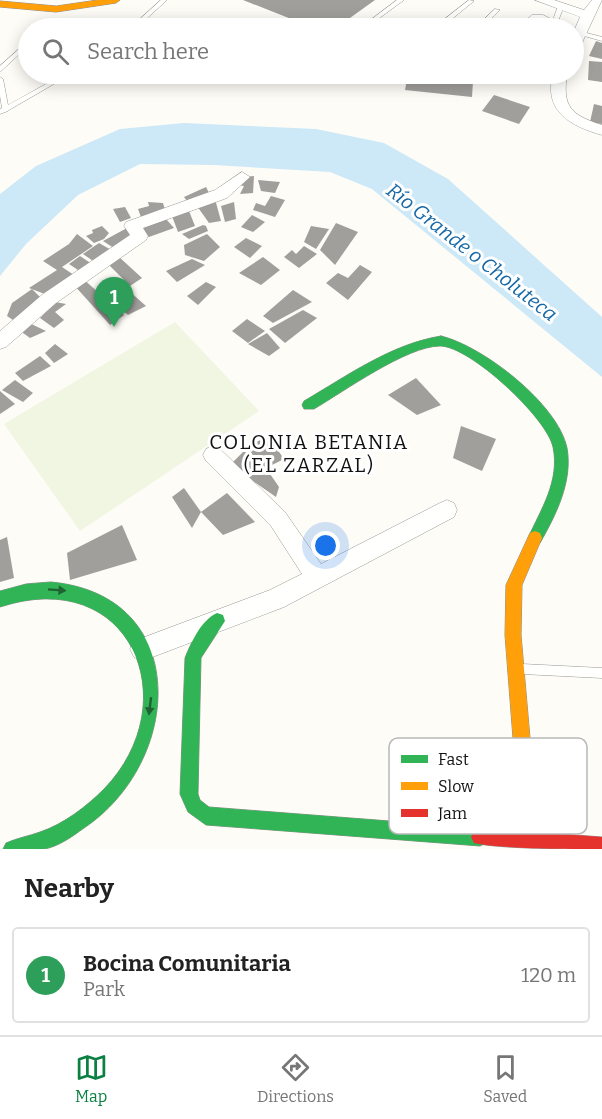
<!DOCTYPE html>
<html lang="en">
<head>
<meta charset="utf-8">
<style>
  body { margin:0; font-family:Bitter,serif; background:#f2f2f2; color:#222 }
  .you { position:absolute; left:326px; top:546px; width:21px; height:21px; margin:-15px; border:4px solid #fff; border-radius:50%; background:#1a73e8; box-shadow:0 0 0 9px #1a73e833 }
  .badge { display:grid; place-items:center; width:39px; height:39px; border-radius:50%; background:#0b8043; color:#fff; font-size:20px; font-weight:700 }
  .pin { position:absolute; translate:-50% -50px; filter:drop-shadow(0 2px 3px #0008) }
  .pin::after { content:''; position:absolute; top:32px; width:21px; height:18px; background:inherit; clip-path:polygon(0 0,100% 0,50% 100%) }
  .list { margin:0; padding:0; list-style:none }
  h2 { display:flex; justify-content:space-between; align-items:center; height:78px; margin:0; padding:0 24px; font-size:26px }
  h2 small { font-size:20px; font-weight:400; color:#767676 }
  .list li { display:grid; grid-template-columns:39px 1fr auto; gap:18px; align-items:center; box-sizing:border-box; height:96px; margin:0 12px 12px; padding:0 12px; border:2px solid #e0e0e0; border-radius:6px }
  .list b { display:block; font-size:22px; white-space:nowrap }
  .list p { margin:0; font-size:20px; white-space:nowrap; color:#767676 }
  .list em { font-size:20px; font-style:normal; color:#767676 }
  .icon { flex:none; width:33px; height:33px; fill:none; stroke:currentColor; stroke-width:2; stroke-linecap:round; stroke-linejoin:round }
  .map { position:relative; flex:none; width:602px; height:849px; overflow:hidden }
  .search { position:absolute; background:#fff; box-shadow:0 3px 15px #0003; left:18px; right:18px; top:18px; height:66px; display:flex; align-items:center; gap:15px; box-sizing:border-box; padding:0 21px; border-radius:33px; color:#767676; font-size:22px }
  .sheet { height:186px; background:#fff }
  nav { display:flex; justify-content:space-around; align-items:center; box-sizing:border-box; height:84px; border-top:2px solid #e0e0e0; background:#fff; font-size:16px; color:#767676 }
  nav a { display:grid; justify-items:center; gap:3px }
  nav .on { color:#0b8043 }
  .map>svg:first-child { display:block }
  .pitch { fill:#f0f6e1 }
  .water { fill:#cde8f7 }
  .building { fill:#a19f9c }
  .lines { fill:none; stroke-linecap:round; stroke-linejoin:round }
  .lane-casing { stroke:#979795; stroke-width:1 }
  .street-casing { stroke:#979795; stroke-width:1 }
  .fast-casing { stroke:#8e8d8b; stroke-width:1 }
  .slow-casing { stroke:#8e8d8b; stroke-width:1 }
  .jam-casing { stroke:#8e8d8b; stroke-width:1 }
  .lane { fill:#fffffe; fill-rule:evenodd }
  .street { fill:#fffffe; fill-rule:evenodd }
  .fast { fill:#30b455; fill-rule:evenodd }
  .slow { fill:#ff9f0a; fill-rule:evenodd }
  .jam { fill:#e5322d; fill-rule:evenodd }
  .oneway { fill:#206233 }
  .labels { text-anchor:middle; stroke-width:6; stroke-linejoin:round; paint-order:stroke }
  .water-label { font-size:20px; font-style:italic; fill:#1768a6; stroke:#fff }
  .neighbourhood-label { font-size:20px; letter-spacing:1.5px; fill:#111; stroke:#fff }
  .key { fill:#fff; stroke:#b8b8b8; stroke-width:1.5 }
  .key-label { font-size:16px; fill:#111 }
</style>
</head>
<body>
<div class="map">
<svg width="602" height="849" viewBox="0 0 602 849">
  <rect width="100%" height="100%" fill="#fdfcf7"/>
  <polygon class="pitch" points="175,322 259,411 80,531 4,424"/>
  <polygon class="water" points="184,123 316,129 384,143 448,179 602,317 602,377 372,189 330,172 214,165 140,164 78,195 26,244 0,276 0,194 36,166 120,129"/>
  <g class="building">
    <polygon points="243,0 375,0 336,28 314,28"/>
    <polygon points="596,41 602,43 602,59 589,56"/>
    <polygon points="589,61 602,62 602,82 588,80"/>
    <polygon points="408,74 473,81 472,97 405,90"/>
    <polygon points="494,95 530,107 519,124 482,111"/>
    <polygon points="594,104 602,106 602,124 590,122"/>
    <polygon points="254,176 253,193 240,194 244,186 237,185 244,177"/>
    <polygon points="258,180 280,182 275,193 261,191"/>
    <polygon points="206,187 211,197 190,205 184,197"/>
    <polygon points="271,196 285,200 275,217 253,210 256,203 265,206"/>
    <polygon points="215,199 221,221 209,223 197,206"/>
    <polygon points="148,202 163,203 166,213 142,220 138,209 149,206"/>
    <polygon points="234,202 236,219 225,222 221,206"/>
    <polygon points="125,207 131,218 120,222 113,209"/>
    <polygon points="189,211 195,226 178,232 172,216"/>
    <polygon points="252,215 265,222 253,232 241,227"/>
    <polygon points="166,219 174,228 149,237 139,229"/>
    <polygon points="336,223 358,232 335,265 320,250"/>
    <polygon points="203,225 206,226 208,231 189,239 182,234"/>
    <polygon points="102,226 109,233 104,239 94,243 86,236 93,233 92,230"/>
    <polygon points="311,226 329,229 316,249 304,242"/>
    <polygon points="127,228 136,235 117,250 103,241"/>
    <polygon points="77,234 93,246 62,267 77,277 50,296 29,288 57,270 43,261 69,244"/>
    <polygon points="207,234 220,247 204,261 185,255 184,245"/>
    <polygon points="246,238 262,246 250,258 234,247"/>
    <polygon points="99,243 113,251 96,263 83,254"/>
    <polygon points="304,246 317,254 299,268 284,257 292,250 296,254"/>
    <polygon points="80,256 95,266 81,272 69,264"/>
    <polygon points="118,256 142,278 130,286 108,264"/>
    <polygon points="263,257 280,270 261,285 239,273"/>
    <polygon points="192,259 205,265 177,282 166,271"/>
    <polygon points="360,265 372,272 348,300 326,283 338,273 348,278"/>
    <polygon points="82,278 124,315 110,325 73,284"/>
    <polygon points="119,282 146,306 128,315 103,293"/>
    <polygon points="206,282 216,287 198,305 187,296"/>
    <polygon points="32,289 44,301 16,322 7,316 12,303"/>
    <polygon points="293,290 312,302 273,323 263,316"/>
    <polygon points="55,302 66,304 55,312 64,320 54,328 40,318"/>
    <polygon points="303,310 317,318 285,343 269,329"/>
    <polygon points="247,319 265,331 248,343 232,331"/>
    <polygon points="25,321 46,331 30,338 19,330"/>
    <polygon points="267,333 280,348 269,356 248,344"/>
    <polygon points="55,344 68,354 54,363 45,353"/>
    <polygon points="40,356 51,366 23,381 15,373"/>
    <polygon points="416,378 441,405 417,415 388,395"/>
    <polygon points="15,380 33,393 23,402 2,390"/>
    <polygon points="0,391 15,404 0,414"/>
    <polygon points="461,426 496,439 482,471 453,458"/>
    <polygon points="268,436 284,459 266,468 279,487 276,497 230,465 249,446"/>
    <polygon points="184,488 201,512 192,528 172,497"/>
    <polygon points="227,493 255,522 223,535 201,512"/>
    <polygon points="122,525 137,560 70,580 67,553"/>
    <polygon points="7,537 14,578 0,582 0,540"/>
  </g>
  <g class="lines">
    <g class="lane-casing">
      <g id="lane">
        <polygon points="161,0 167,0 144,21 158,27 159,28 152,28 141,24 136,28 130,28"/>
        <polygon points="397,0 404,0 366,28 360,28"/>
        <polygon points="469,0 474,1 447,23 455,27 456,28 449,28 441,24 441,22"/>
        <path d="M561,4L564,6L557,24C549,25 543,19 534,19L523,28H517L532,15H543L553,20L558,6Z"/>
        <polygon points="495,9 500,10 481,28 475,28"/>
        <polygon points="579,31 602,37 602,41 577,34 576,33"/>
        <polygon points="28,41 28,46 0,72 0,66"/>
        <polygon points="64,74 71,74 9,110 8,111 0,114 0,109 2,108 0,96 0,77 3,79 8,105"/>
        <polygon points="258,74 299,74 284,78 261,76"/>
        <polygon points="522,664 602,668 602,678 522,674 518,673 517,669 518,665"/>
      </g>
    </g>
    <g class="street-casing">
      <g id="street">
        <polygon points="535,0 554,0 584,10 592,0 602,0 581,45 574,49 574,31 580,17"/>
        <path d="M553,74H567C562,107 571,115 602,125V135C570,126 543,111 553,74Z"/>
        <polygon points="242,172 250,177 227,198 143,228 148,236 146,240 56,303 6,347 0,349 0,331 43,294 130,235 124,226 126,222 215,190"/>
        <polygon points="213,446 220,449 285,512 321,564 440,503 447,500 454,503 457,510 454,517 284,607 142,661 134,657 130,649 134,641 270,590 302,574 271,526 206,461 203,455 206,449"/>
      </g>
    </g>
    <g class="fast-casing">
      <g id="fast">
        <path d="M441,336C483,346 558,404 567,448C573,481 556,515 540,543L535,545L530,543L528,538C541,509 560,481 553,447C547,418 470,346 440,346C407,346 343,392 314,409H304L302,405L304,401C347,376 391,344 441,336Z"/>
        <path d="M51,582C193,595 183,762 84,828C73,836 58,847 44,849C31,849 16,849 3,849L6,843C17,838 29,836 40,832C64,824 87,806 104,789C188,702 131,564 0,607V591L26,584Z"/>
        <path d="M217,613L223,615L225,621L201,658L198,794L200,800L209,807L480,828L486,831L489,837L486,843L480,846L206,825L188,812L180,794L185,658C191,643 201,620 217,613Z"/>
      </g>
    </g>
    <g class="slow-casing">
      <g id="slow">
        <polygon points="98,0 120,0 116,3 56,12 0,7 0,1 56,6"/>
        <polygon points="535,531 540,533 542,538 522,585 521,635 539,841 536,847 524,847 521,841 505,635 506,585 530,533"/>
      </g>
    </g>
    <g class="jam-casing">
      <path id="jam" d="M480,828L602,837V849C571,849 500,849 474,843L471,837L474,831Z"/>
    </g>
    <use href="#lane" class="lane"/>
    <use href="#street" class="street"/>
    <use href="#fast" class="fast"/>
    <use href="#slow" class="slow"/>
    <use href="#jam" class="jam"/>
  </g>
  <defs><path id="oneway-solid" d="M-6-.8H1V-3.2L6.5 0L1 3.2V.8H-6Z" transform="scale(1.5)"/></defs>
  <g class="oneway">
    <use href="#oneway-solid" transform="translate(57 590) rotate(4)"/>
    <use href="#oneway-solid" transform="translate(150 706) rotate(97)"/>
  </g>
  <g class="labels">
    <g class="water-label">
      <text transform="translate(472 252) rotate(38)" y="7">Río Grande o Choluteca</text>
    </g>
    <g class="neighbourhood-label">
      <text x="309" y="449">COLONIA BETANIA<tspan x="309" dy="23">(EL ZARZAL)</tspan></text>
    </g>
  </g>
  <rect x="389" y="738" width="198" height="96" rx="9" class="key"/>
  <rect x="401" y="755" width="27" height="8" fill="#30b455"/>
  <rect x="401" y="782" width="27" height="8" fill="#ff9f0a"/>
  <rect x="401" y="809" width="27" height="8" fill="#e5322d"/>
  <g class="key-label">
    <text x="438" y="765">Fast</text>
    <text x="438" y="792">Slow</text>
    <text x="438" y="819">Jam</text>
  </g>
</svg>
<div class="you"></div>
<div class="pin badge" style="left:114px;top:327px;background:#2e9e5b">1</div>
<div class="search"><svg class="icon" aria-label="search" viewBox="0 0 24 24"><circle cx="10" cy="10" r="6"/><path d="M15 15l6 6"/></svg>Search here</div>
</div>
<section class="sheet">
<h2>Nearby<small></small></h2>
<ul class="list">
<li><span class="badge" style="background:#2e9e5b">1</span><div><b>Bocina Comunitaria</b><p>Park</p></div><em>120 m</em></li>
</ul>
</section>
<nav>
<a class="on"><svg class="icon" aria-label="map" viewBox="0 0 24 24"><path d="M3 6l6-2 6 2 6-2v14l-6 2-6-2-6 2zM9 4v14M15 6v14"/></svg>Map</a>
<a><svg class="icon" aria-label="directions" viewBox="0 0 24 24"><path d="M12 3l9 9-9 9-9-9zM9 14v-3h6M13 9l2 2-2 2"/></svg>Directions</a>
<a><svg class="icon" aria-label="saved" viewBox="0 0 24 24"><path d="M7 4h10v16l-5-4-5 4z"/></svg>Saved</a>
</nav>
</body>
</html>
